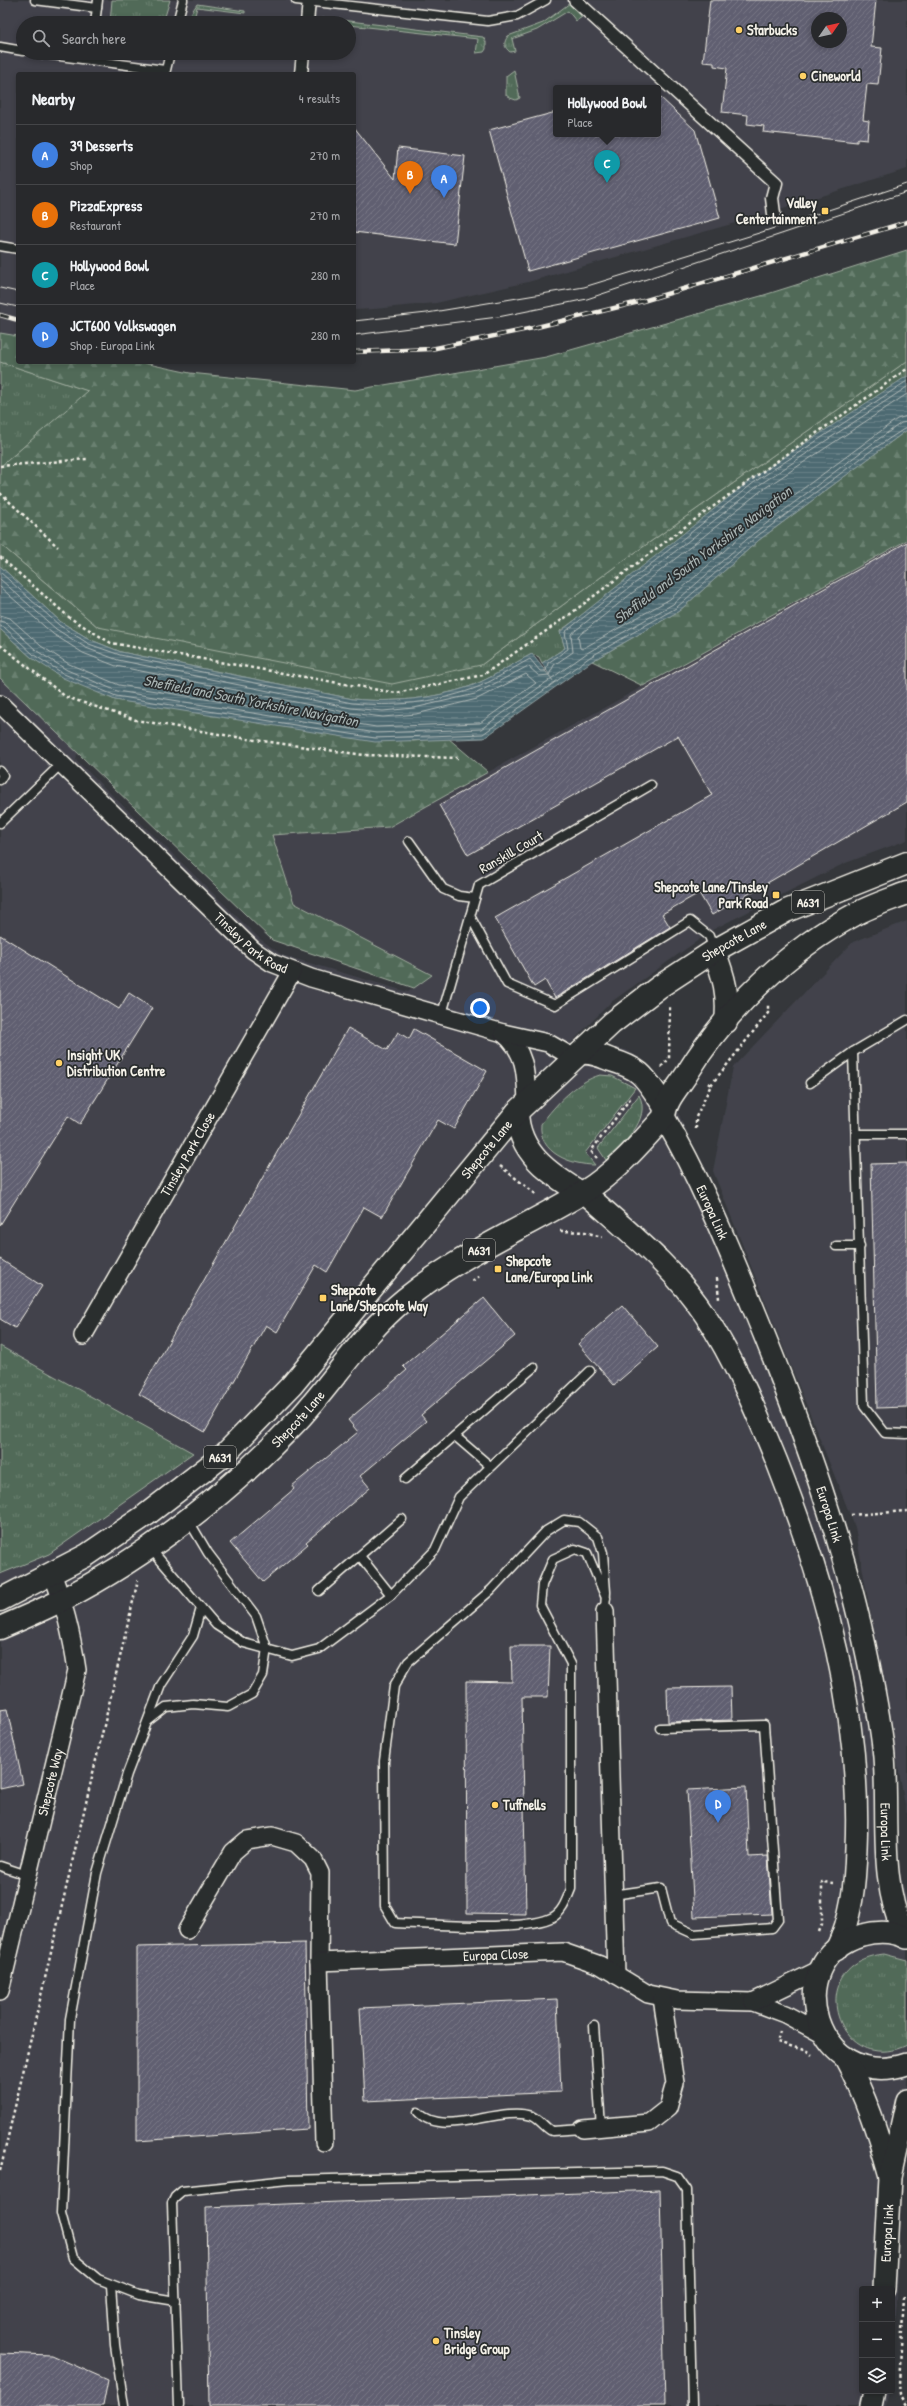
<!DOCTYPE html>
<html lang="en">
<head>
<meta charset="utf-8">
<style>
  body { margin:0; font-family:"Patrick Hand",sans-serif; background:#343538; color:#f1f3f6 }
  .controls { position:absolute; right:12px; bottom:12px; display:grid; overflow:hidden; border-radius:4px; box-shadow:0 2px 6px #0003 }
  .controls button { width:36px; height:36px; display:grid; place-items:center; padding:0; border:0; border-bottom:1px solid #444548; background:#28292c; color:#f1f3f6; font:20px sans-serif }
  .compass { position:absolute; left:811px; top:12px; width:36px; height:36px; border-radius:50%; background:#28292c; box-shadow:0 2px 6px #0003; rotate:56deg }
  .you { position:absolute; left:480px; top:1008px; width:14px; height:14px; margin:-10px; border:3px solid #fff; border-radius:50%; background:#1a73e8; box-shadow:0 0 0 6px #1a73e833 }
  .badge { display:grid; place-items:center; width:26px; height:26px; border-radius:50%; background:#ffd166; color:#fff; font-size:13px; font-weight:700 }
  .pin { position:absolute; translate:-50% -33px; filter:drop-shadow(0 1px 2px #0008) }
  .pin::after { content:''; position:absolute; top:21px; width:14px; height:12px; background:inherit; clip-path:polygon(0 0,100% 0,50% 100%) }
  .popup { position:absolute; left:553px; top:85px; width:108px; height:52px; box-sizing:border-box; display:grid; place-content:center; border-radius:4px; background:#28292c; filter:drop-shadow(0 1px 3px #0005); font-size:13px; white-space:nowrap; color:#a5a6a9 }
  .popup b { font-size:15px; color:#f1f3f6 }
  .popup::after { content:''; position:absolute; left:50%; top:100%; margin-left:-8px; border:8px solid transparent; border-top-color:#28292c }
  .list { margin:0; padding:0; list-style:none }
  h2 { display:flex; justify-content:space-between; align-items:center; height:52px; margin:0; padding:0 16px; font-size:17px }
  h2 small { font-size:13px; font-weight:400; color:#a5a6a9 }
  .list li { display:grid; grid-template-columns:26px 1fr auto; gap:12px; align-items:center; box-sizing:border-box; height:60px; padding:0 16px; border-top:1px solid #444548 }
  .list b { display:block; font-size:15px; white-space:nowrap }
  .list p { margin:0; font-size:13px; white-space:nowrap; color:#a5a6a9 }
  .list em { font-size:13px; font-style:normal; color:#a5a6a9 }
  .icon { flex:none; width:22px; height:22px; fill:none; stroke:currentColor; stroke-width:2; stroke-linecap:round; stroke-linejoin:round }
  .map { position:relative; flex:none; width:907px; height:2406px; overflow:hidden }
  .search { position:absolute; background:#28292c; box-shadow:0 2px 6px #0003; left:16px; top:16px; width:340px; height:44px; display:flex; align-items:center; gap:10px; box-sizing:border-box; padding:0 14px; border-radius:22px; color:#a5a6a9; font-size:15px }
  .panel { position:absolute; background:#28292c; box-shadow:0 2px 6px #0003; left:16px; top:72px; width:340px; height:292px; border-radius:4px }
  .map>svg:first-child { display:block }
  .built { fill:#42434b; fill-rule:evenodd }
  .grass { fill:url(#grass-tufts); stroke:#a2aea0 }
  .forest { fill:url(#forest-firs); stroke:#a2aea0 }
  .water { fill:url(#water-rules); stroke:#90a0a1 }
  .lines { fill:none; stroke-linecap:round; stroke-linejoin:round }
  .shore { stroke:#b2bbb9; stroke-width:1 }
  .building { fill:url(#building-hatch); stroke:#f4f1e8; fill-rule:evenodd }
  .service-casing { stroke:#f4f1e8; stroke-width:11 }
  .pedestrian-casing { stroke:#f4f1e8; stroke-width:15 }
  .minor-casing { stroke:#f4f1e8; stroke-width:20 }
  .tertiary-casing { stroke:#f4f1e8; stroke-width:24 }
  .trunk-casing { stroke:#f4f1e8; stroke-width:25 }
  .path { stroke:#f4f1e8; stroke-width:2.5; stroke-dasharray:3 3; stroke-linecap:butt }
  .service { stroke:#2a2d2e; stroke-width:8 }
  .pedestrian { stroke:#2a2d2e; stroke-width:12 }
  .minor { stroke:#2a2d2e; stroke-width:17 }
  .tertiary { stroke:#2a2d2e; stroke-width:21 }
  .trunk { stroke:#2a2d2e; stroke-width:22 }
  .tram { stroke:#f4f1e8; stroke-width:1 }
  .rail-casing { stroke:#f4f1e8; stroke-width:4.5 }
  .rail { stroke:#2a2d2e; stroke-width:3; stroke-dasharray:9; stroke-linecap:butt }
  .poi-dot { fill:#ffd166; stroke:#2a2d2e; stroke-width:1.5 }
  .labels { text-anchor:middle; stroke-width:3.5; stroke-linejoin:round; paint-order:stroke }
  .shield { fill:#2a2d2e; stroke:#b7b6b0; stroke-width:1 }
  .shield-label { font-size:13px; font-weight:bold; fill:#f4f1e8 }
  .poi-label { font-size:14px; font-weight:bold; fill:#f4f1e8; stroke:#2a2d2e; text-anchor:start }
  .street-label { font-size:14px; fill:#f4f1e8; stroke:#2a2d2e }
  .water-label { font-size:15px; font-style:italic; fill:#a9b4b3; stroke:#2a2d2e }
</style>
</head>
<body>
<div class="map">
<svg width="907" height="2406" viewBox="0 0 907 2406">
  <defs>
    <pattern id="grass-tufts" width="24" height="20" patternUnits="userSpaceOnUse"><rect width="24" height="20" fill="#516b59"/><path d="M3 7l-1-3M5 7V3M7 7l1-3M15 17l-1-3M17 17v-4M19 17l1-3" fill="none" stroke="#6b8171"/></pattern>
    <pattern id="forest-firs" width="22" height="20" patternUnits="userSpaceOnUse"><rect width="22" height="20" fill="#516b59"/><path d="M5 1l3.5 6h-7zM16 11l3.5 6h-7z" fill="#6b8171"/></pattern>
    <pattern id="water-rules" width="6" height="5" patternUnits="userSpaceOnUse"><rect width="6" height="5" fill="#4e6a72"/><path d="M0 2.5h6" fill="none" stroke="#688086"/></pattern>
    <pattern id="building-hatch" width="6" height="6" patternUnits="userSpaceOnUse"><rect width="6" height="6" fill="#605f71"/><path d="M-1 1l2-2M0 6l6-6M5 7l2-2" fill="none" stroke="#777685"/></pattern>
  </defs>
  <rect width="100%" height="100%" fill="#35373b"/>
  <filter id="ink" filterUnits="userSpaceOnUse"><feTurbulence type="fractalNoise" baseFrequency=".025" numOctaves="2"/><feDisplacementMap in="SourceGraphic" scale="8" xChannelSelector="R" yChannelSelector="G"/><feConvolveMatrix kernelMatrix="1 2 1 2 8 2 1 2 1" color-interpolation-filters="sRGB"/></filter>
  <g filter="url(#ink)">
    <g class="built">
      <path d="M0,0H907V169L742,221L528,282L436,303L374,309L354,310V74H18V362H154L76,760L260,939L282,955L408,992L432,975L294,903L272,835L389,827L907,540V840L843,864L714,929L611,1002L571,1043L606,1046L626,1050L642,1060L659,1077L675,1105L754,1296L860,1613L896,1857L907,1900V2133L899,2193L897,2304L892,2358V2289H862V2391H889L886,2406H0ZM817,18H841V42H817ZM23,23H349V53H23ZM556,88H658V134H556Z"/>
      <polygon points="907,921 907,1816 855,1527 713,1171 733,1067 853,942"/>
    </g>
    <g class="grass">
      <polygon points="112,0 170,0 163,23 110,23"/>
      <path d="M570,3L582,17L576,21L568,11L537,30L512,39L515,51L510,52C504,47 503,43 508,36L543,23Z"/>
      <polygon points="197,4 245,11 245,13 197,7 193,23 188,18"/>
      <polygon points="324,18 483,37 486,42 486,49 484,52 476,53 478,39 349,25 349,23 319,23 320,19"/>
      <polygon points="514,70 520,98 516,100 510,98 506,95 506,76"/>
      <path d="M907,361V379L560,631L565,648L542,663L539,657L532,654C512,664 492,678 471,686C433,699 393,703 353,699L121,652L91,640L61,622L0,566V544L98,627L481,665L616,566Z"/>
      <polygon points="0,362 89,391 0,467"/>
      <path d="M600,1075L612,1076L635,1088L585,1153L595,1165C571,1165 538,1153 541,1124C556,1104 576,1082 600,1075Z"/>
      <path d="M639,1095C652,1120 622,1145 606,1160L598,1148Z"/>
      <polygon points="0,1346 193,1453 49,1554 0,1574"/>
      <path d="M884,1954L907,1960V2045C838,2079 800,1963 884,1954Z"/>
    </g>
    <g class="forest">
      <polygon points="907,250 907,361 616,566 481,665 392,684 98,627 0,544 0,467 88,391 0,362 0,333 18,336 18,362 139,362 190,373 355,390 546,357 761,296"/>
      <polygon points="907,430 907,540 643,686 592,661 679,611 759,540"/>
      <polygon points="0,629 32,658 115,700 413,741 448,738 488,772 389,827 272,835 294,903 432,975 414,988 272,940 0,678"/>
    </g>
    <path class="water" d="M907,376V430L759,540L679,611L592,661L484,738L375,742L115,700L63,678L32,658L0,629V566L61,622L91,640L121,652L353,699C393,703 433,699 471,686C492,678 512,664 532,654L553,681L542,663L565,648L560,632L753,478Z"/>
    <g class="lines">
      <g class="shore">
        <polyline points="907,394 762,490 578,636 580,648 582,649 670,599 750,528 897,419 907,416"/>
        <path d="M0,572L59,625L89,644L120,655L352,703C393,707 434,703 473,689C492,682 511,669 530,659L540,671H546L548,663L568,649L565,632L756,481L907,381"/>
        <polyline points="0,579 56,629 86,648 118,660 351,708 383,711 414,708 475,694 528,666 539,676 549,675 554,665 573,652 571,634 759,485 907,387"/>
        <polyline points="0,587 53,634 83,653 116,666 350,713 383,717 416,714 477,699 526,674 536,683 480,723 376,727 119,685 69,664 41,646 10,618 0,615"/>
        <polyline points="0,621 7,623 37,651 67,670 117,691 376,733 481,729 587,653 673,604 754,533 869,446 901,423 907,422"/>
        <polyline points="0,626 4,627 34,655 64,674 116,696 375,738 483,734 590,657 676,608 756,537 872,450 907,427"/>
      </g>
    </g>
    <g class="building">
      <path d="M710,0H876L871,47L882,48L878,85L867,84L863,120L869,121L867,140L857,139V142L763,132L764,126L747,124L748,115L722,112L727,68L714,66V63L703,62ZM817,18H841V42H817Z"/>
      <polygon points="658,95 695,130 720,218 528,271 489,130 556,112 556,134 658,134"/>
      <polygon points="354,127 395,179 398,148 465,156 455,244 354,232"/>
      <polygon points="907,542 907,802 712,915 699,893 662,914 670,927 555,998 545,980 534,987 495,918 712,795 678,736 468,855 439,805"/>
      <polygon points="0,935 119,1009 129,993 152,1008 80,1124 68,1116 0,1225"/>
      <polygon points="348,1028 387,1050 398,1032 409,1039 414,1029 487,1071 454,1129 438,1120 382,1217 364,1207 327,1272 316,1265 277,1332 266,1325 205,1432 139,1394"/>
      <polygon points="907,1163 907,1407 877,1408 871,1164"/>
      <polygon points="0,1259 42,1286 15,1328 0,1319"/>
      <polygon points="484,1298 515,1336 421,1415 426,1421 360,1476 370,1488 306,1542 308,1544 263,1582 230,1543 294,1489 292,1486 358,1432 348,1420 407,1370 403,1366"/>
      <polygon points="622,1305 658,1347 614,1385 578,1344"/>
      <polygon points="511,1646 550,1646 548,1697 522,1697 526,1914 467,1913 466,1681 512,1682"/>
      <polygon points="731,1687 732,1720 668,1722 667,1688"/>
      <polygon points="7,1709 23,1784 0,1789 0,1710"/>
      <polygon points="746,1787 749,1857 768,1856 772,1914 694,1917 687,1790"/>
      <polygon points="305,1943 308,2129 137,2141 137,1947"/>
      <polygon points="557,1999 561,2092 365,2101 360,2008"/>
      <polygon points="660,2190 665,2406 209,2406 206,2207"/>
      <polygon points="0,2353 51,2355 108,2380 103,2406 0,2406"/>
    </g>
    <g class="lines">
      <g class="service-casing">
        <g id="service">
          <polyline points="35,0 97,8"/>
          <polyline points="296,0 488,21 517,16 546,0"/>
          <polyline points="95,23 98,0"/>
          <polyline points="177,23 183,0"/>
          <polyline points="0,47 23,51"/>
          <polyline points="37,53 165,70"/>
          <polyline points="165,74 170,53"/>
          <polyline points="0,246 18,249"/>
          <polyline points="0,771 3,775 0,780"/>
          <polyline points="0,823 61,764"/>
          <polyline points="409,841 443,889 459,896 475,898"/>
          <polyline points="470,916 507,984 555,1005 690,921 709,936 714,950"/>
          <polyline points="442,1014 479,885 651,785"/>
          <polyline points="853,1052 864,1406 885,1433 907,1434"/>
          <polyline points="810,1083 853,1052 907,1020"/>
          <polyline points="856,1134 907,1134"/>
          <polyline points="836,1246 860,1246"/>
          <polyline points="455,1436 490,1466"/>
          <polyline points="405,1479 534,1367"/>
          <polyline points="150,1548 216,1625 244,1643 292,1656 319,1649 391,1595 435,1550 459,1497 590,1371"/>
          <polyline points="360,1556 391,1595"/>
          <polyline points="319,1591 402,1519"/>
          <path d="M605,1611L606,1592L603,1553L598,1537L579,1522L564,1520L546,1531L491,1590L408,1662L394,1686L384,1761L385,1906L395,1923C431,1924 525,1932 553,1917C563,1912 567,1898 571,1889V1664L540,1605L542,1585L553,1559L575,1549L587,1553L606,1598"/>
          <polyline points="148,1721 166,1707 193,1704 228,1707 252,1694 263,1675 267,1648 256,1616 208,1553 189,1521"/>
          <polyline points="0,1866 27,1875"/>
          <polyline points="613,1895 661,1888 670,1923 694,1934 772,1928 778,1920 764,1725 660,1728"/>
          <polyline points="594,2026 601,2128"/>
          <path d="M418,2112C443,2139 500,2105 532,2116C540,2119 545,2128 552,2131L583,2129"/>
          <polyline points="111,2285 115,2345 124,2406"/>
          <polyline points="176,2301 139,2295 98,2279 73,2258 61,2213 70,2019 97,1873 127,1774 147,1722 161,1685 193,1636 201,1608"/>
          <polyline points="179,2406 172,2203 175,2197 182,2191 288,2180 662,2171 677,2176 687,2190 692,2406"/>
        </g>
      </g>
      <g class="pedestrian-casing">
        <g id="pedestrian">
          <polyline points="575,0 776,183 772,198 774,214"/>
          <polyline points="307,23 309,0"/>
          <polyline points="301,74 303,53"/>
        </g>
      </g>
      <g class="minor-casing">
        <g id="minor">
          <path id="s1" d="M0,704L253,950L272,963L311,978L503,1033C526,1051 526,1074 527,1102"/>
          <polyline points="503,1033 548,1043 574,1058"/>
          <path id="s2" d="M83,1336L292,972"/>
          <polyline points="605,1611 616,1975"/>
          <polyline points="187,1930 233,1852 247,1840 272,1836 296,1843 313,1859 320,1873 319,1962 324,2142"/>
          <path id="s3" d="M319,1962L563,1952L600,1965L648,1994L677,2000L753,2002L785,2014L822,2034"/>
          <path id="s4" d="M0,1991L77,1670C72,1636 65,1605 52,1574"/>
          <polyline points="753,2002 821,1969"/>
          <polyline points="583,2129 649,2123 668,2108 675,2083 662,1998"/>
        </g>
      </g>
      <g class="tertiary-casing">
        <g id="tertiary">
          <path id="s5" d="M664,1117C699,1176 726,1242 752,1305C802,1426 848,1552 872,1680C877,1706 882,1732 884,1757C889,1818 878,1879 905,1937"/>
          <path d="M584,1192C627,1231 672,1265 705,1315C735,1361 756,1411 777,1462C825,1584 862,1715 856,1848C855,1884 852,1917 836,1950"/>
          <path d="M907,1938C893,1931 877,1931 862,1935C776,1960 816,2094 907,2064"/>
          <path d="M845,2058C866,2096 878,2134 890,2176"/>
          <path id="s6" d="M884,2289L890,2177L907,2100"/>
          <polyline points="871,2406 874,2391"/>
        </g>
      </g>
      <g class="trunk-casing">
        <g id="trunk">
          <path d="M714,951C724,977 729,994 726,1022"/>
          <path d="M581,1053C592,1052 601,1056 611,1060C645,1070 645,1079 665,1107"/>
          <path d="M517,1112C518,1153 550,1174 581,1193"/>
          <path id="s7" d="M0,1600L87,1555L146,1515L225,1454L292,1385L517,1112L612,1023L659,987L714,951L786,911L907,863"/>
          <path id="s8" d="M0,1628C21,1619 42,1610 62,1600C148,1556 232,1490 298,1420C334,1381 363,1333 405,1299C459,1255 524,1228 584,1192C615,1173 640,1144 664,1117C665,1100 679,1087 688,1072C727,1009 788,950 854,915C870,906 889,900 907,893"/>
        </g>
      </g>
      <g class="path">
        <polyline points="0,466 88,459"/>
        <polyline points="0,493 58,547"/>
        <polyline points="0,557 70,618 111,643 396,693 483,675 569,615 690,523 907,369"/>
        <polyline points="0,645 66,697 136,720 248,739 364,755 458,758"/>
        <polyline points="661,1067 669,1059 670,1005"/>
        <polyline points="711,1085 768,1013 768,1005"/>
        <polyline points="696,1129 696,1117 711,1085 706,1082"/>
        <polyline points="597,1158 591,1151 632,1096"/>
        <polyline points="500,1166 537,1195"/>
        <polyline points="560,1231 585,1232 602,1237"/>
        <polyline points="717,1278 719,1299"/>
        <polyline points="472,1281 481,1275"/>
        <polyline points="851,1515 907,1511"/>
        <polyline points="819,1932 822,1924 822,1882 834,1883"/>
        <polyline points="780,2031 777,2042 807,2051 812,2055"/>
        <polyline points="0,2171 138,1580"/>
        <polyline points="904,2296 899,2384 900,2394 907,2405"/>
      </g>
      <use href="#service" class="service"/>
      <use href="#pedestrian" class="pedestrian"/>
      <use href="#minor" class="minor"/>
      <use href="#tertiary" class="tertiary"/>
      <use href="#trunk" class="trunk"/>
      <g class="tram">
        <polyline points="0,288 18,292"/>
        <polyline points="0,303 18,307"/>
        <polyline points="354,321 427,313 584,287 759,233 907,184"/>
        <polyline points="354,335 498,317 587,299 907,192"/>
      </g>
      <g class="rail-casing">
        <g id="rail">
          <polyline points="0,315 18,320"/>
          <polyline points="354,352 431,349 533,328 643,301 907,222"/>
        </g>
      </g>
      <use href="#rail" class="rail"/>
    </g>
  </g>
  <g class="poi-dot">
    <circle cx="739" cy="30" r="4"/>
    <circle cx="803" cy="76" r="4"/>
    <rect x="821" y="207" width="8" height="8" rx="2"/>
    <rect x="772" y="891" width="8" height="8" rx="2"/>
    <circle cx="59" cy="1063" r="4"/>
    <rect x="494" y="1265" width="8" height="8" rx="2"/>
    <rect x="319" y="1294" width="8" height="8" rx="2"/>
    <circle cx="495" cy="1805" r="4"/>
    <circle cx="436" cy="2341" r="4"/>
  </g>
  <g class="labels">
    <g class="shield">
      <rect x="792" y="891" width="32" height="22" rx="3"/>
      <rect x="463" y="1239" width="32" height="22" rx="3"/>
      <rect x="204" y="1446" width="32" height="22" rx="3"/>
    </g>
    <g class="shield-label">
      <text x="808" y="907">A631</text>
      <text x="479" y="1255">A631</text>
      <text x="220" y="1462">A631</text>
    </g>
    <g class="poi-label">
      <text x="747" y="35">Starbucks</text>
      <text x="811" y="81">Cineworld</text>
      <text x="817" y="208" text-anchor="end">Valley<tspan x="817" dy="16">Centertainment</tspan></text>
      <text x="768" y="892" text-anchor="end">Shepcote Lane/Tinsley<tspan x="768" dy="16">Park Road</tspan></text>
      <text x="67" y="1060">Insight UK<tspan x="67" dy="16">Distribution Centre</tspan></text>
      <text x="506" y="1266">Shepcote<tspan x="506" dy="16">Lane/Europa Link</tspan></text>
      <text x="331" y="1295">Shepcote<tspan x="331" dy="16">Lane/Shepcote Way</tspan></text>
      <text x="503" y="1810">Tuffnells</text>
      <text x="444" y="2338">Tinsley<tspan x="444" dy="16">Bridge Group</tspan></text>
    </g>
    <g class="street-label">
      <text transform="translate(511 852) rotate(-30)" y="5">Ranskill Court</text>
      <text dy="5" stroke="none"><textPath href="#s7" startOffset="997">Shepcote Lane</textPath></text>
      <text dy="5" stroke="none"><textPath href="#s1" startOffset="347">Tinsley Park Road</textPath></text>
      <text dy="5" stroke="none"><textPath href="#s7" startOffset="671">Shepcote Lane</textPath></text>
      <text dy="5" stroke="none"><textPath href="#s2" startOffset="210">Tinsley Park Close</textPath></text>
      <text dy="5" stroke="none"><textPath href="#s5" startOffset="107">Europa Link</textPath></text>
      <text dy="5" stroke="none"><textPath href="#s8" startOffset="367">Shepcote Lane</textPath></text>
      <text dy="5" stroke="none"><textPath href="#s5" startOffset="431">Europa Link</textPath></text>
      <text dy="5" stroke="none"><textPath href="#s4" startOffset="215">Shepcote Way</textPath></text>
      <text dy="5" stroke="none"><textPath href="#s5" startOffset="755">Europa Link</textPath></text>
      <text dy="5" stroke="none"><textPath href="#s3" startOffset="177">Europa Close</textPath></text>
      <text dy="5" stroke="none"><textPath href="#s6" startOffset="56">Europa Link</textPath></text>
    </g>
    <g class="water-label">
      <text transform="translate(703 555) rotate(-37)" y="5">Sheffield and South Yorkshire Navigation</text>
      <text transform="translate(251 701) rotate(11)" y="5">Sheffield and South Yorkshire Navigation</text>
    </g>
  </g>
</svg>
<div class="controls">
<button>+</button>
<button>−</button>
<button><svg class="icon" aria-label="layers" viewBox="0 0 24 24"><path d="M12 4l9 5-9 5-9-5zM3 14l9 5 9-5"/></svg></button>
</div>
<svg class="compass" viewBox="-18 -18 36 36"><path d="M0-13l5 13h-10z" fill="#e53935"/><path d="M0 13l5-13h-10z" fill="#a5a6a9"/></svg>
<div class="you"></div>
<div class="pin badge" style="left:444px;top:198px;background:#3f7fe0">A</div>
<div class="pin badge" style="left:410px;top:194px;background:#e8710a">B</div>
<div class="pin badge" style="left:607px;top:183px;background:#0f9aa8">C</div>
<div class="popup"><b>Hollywood Bowl</b>Place</div>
<div class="pin badge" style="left:718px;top:1823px;background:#3f7fe0">D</div>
<div class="search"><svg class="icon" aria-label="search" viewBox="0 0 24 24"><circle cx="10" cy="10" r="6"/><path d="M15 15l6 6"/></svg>Search here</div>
<section class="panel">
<h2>Nearby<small>4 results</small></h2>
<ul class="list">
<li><span class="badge" style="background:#3f7fe0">A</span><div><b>39 Desserts</b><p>Shop</p></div><em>270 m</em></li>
<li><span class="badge" style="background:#e8710a">B</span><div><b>PizzaExpress</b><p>Restaurant</p></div><em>270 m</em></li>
<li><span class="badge" style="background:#0f9aa8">C</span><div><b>Hollywood Bowl</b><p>Place</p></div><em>280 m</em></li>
<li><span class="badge" style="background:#3f7fe0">D</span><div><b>JCT600 Volkswagen</b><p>Shop · Europa Link</p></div><em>280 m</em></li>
</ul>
</section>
</div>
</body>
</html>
